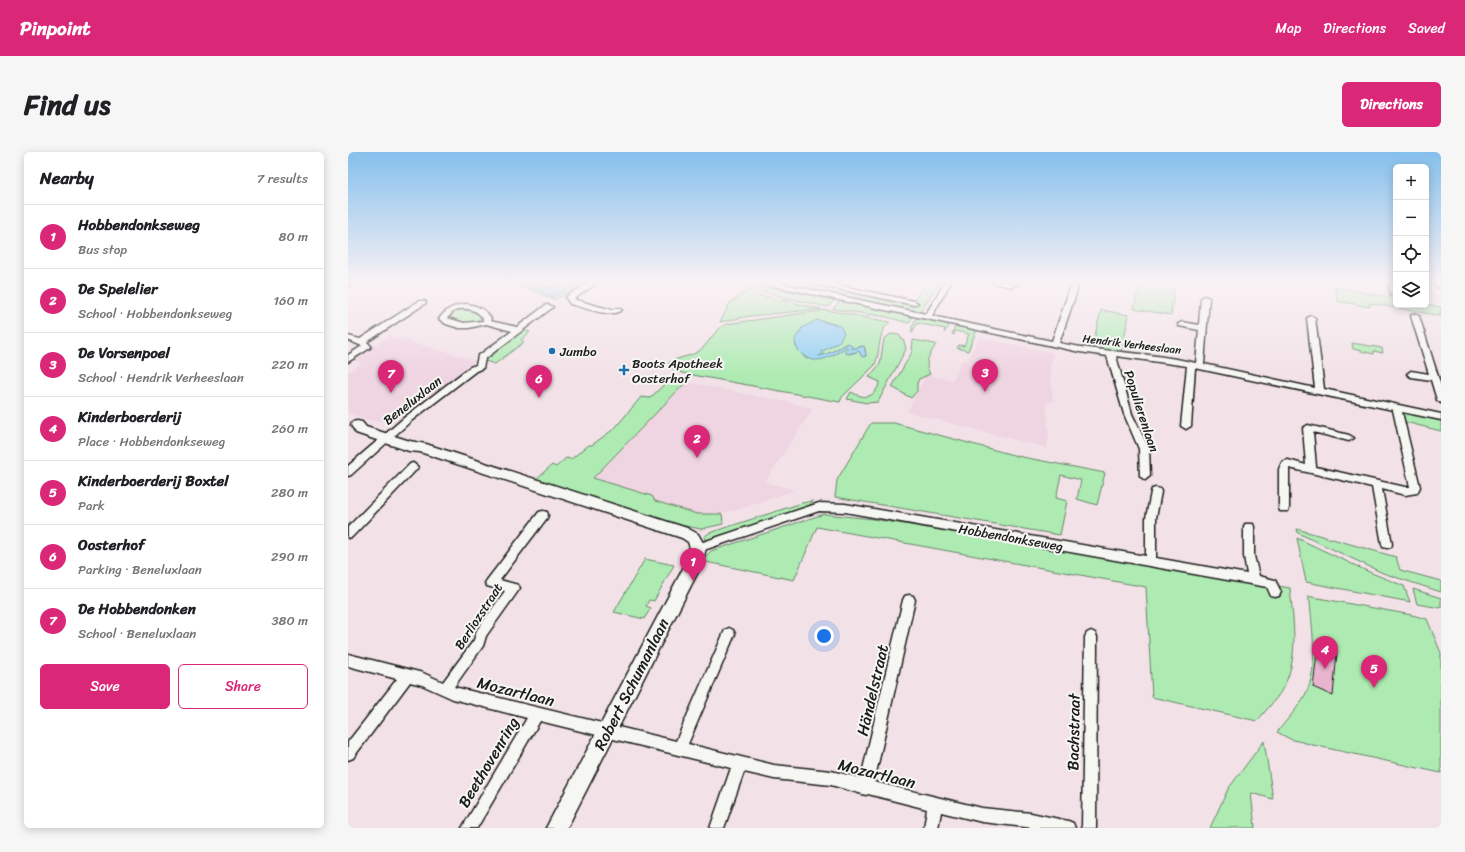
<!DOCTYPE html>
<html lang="en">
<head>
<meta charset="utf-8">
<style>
  body { margin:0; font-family:Sriracha,sans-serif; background:#f6f6f6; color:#202124 }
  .controls { position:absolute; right:12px; top:12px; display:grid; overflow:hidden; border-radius:6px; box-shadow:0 2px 10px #0003 }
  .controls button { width:36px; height:36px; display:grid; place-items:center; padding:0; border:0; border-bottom:1px solid #e0e0e0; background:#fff; color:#202124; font:20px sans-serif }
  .you { position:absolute; left:476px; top:484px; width:14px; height:14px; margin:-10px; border:3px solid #fff; border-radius:50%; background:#1a73e8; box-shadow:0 0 0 6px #1a73e833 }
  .badge { display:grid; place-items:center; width:26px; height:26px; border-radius:50%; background:#db2777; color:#fff; font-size:13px; font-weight:700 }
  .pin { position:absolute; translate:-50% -33px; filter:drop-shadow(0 1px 2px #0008) }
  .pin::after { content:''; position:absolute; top:21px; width:14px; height:12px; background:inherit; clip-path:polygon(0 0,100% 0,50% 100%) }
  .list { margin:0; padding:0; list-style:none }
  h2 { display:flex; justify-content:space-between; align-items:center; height:52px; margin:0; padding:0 16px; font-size:17px }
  h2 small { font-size:13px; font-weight:400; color:#757577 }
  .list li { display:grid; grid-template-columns:26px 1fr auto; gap:12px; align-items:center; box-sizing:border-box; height:64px; padding:0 16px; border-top:1px solid #e0e0e0 }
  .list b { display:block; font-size:15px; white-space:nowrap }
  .list p { margin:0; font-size:13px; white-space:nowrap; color:#757577 }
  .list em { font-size:13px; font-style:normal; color:#757577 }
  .actions { display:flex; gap:8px; padding:12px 16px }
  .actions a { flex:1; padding:9px 0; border:1px solid #db2777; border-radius:6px; text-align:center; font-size:14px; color:#db2777 }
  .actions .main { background:#db2777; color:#fff }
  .icon { flex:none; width:22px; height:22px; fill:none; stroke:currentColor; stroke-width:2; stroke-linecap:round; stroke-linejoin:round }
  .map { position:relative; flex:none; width:1093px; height:676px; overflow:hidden; border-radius:6px }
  header { display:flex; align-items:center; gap:24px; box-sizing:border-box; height:56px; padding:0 20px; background:#db2777; color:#fff }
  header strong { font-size:19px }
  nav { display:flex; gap:22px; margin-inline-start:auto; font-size:14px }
  .intro { display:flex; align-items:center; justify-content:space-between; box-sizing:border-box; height:96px; padding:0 24px }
  h1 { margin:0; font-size:28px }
  .button { padding:10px 18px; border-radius:6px; background:#db2777; color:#fff; font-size:14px; font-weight:700 }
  main { display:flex; gap:24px; padding:0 24px }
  aside { flex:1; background:#fff; border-radius:6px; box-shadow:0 2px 10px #0003 }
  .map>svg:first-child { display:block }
  .built { fill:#efd4e1 }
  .green { fill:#aeebb2; stroke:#658467; fill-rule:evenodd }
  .water { fill:#91d1f2; stroke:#62899c }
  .building { fill:#e8b4d0; stroke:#1c1c1c }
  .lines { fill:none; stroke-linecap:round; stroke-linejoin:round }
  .street-casing { stroke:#1c1c1c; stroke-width:3 }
  .secondary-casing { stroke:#1c1c1c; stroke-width:3 }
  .street { fill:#f6f6f2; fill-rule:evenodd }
  .secondary { fill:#f6f6f2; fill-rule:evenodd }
  .poi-dot { fill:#1f6fb2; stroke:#f6f6f2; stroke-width:1.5 }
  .labels { text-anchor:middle; stroke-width:4; stroke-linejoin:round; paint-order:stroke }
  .far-street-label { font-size:11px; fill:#1c1c1c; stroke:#f6f6f2 }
  .poi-label { font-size:13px; fill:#1c1c1c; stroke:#f6f6f2; text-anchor:start }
  .street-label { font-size:13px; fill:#1c1c1c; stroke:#f6f6f2 }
  .near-street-label { font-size:16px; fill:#1c1c1c; stroke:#f6f6f2 }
</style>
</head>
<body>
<header>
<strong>Pinpoint</strong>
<nav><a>Map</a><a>Directions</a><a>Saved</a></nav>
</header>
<div class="intro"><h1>Find us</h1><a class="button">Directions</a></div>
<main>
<aside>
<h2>Nearby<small>7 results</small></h2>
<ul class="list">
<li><span class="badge">1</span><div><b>Hobbendonkseweg</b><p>Bus stop</p></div><em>80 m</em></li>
<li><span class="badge">2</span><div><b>De Spelelier</b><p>School · Hobbendonkseweg</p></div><em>160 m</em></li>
<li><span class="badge">3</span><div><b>De Vorsenpoel</b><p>School · Hendrik Verheeslaan</p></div><em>220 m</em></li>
<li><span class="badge">4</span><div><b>Kinderboerderij</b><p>Place · Hobbendonkseweg</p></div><em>260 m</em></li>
<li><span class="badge">5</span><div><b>Kinderboerderij Boxtel</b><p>Park</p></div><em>280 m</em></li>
<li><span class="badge">6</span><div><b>Oosterhof</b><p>Parking · Beneluxlaan</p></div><em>290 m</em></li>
<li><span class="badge">7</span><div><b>De Hobbendonken</b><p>School · Beneluxlaan</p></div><em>380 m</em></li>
</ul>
<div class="actions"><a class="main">Save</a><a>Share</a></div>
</aside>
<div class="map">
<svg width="1093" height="676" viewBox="0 0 1093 676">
  <rect width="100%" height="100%" fill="#f2e2e8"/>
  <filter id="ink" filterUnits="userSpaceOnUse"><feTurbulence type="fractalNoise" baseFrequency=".025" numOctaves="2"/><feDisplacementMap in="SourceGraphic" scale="8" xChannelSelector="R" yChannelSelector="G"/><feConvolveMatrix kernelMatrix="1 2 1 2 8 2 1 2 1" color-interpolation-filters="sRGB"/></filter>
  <g filter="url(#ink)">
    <g class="built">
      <polygon points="41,184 107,202 128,209 47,271 20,268 0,261 0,221 14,211 4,208"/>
      <polygon points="631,185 706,201 702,214 705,250 698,250 701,283 699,296 559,260 578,223 605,228 614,208 619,209"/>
      <polygon points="338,230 439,250 465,257 417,330 447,338 390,358 358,363 349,362 307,349 245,326"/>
    </g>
    <g class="green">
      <polygon points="157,130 181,135 205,145 227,132 239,130 206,148 180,136"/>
      <polygon points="389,130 394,130 487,148 480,155 439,146 389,132"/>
      <polygon points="428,130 457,130 563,153 578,130 591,130 572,161"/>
      <polygon points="791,130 823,130 822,135 826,139 823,163 786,157"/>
      <polygon points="986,135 1048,146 1048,153 1078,152 1093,155 1093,164 1021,151 1022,155 990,149"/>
      <polygon points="400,138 411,143 473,157 402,164 372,170 382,151"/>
      <polygon points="492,149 565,164 561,171 539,165 485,157"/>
      <path d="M113,158L126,159L133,163V166C124,173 109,172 102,163L107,159Z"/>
      <path d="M478,158L542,170C540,172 537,174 536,177C530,187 532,203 526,214L494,245L492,250L334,221L323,216L320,212C324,206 343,205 351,199C362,191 364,180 378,172ZM469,168L486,172L491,190L473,200L470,204L479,202L500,191L504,194L503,197L514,194L517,196L518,204H514L511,199L502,202L498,200L500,195H498C483,205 475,209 457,206L447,193Z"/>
      <polygon points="753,158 781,163 773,200 744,196"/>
      <polygon points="568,166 599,172 601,174 596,181 597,177 569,171 564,181 564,175"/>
      <polygon points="610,174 629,177 620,199 609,196 611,193 616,194 621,182 607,179 606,183 604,182 607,175"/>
      <polygon points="174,178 182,180 173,188 176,190 147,212 137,209 136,207"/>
      <path d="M543,182L551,183L556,189L558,197L530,250L519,251L499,247L503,240C518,248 526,246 532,230L521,225L532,212L536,187Z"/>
      <path d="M565,188L588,192C582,204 575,209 582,222L571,227L569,231V239L563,246L544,235L564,200Z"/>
      <polygon points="1004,191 1034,196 1035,201 1026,199 1026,202 1005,197"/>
      <polygon points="322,227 338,230 245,326 304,344 307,349 349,362 374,362 375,372 353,377 332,373 188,327 204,313 208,315 218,306 223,307 241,293 244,293 267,276 293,245 302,246"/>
      <polygon points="1054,260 1093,268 1093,279 1057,270"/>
      <polygon points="523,271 546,271 669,304 757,321 749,353 729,347 733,328 713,323 708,346 719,349 712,383 487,345 489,328"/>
      <polygon points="465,349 462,353 453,358 367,388 357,388 356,385 361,381 454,351"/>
      <path d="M476,362L525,367L942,436C945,466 951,503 937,532C931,545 919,557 909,569L804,545L798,435L469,375L446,428L353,409L363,399Z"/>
      <polygon points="949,377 1048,405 1052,418 1093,429 1093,440 1035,421 950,381"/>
      <polygon points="949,386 1021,420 1056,434 1062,450 958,430"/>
      <polygon points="297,407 326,413 306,449 301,448 298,454 303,456 296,467 266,460"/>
      <polygon points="1065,437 1093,446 1093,456 1069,452"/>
      <path d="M959,444L1064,463L1079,467L1093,501V621L965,593L942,587L929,580C938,569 950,556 957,543C971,518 964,477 962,450Z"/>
      <polygon points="916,589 925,647 903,641 907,676 862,676 880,637"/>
    </g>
    <g class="water">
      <polygon points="163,130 188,130 201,135 217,130 233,130 205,145 181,135"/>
      <path d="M469,168L492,174L496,181L491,190L473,200L475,202L471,204L479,202L501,191L504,194L503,197L516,194L518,204L514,205L511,199L499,202L496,199L500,196L498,195C485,204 466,216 453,201C449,197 447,193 447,187L454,176Z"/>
    </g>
    <polygon class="building" points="970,492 989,500 985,544 965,535"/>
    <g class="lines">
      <g class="street-casing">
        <g id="street">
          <polygon points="112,130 121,130 117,132"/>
          <path d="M242,130H250L226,147L228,148L264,158L270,156L274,158C264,167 235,155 222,152L218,146L219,144Z"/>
          <path d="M413,130H426L578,162L597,130H603L584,164L704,189L722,136L726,134L730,136L711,191C756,201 803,200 848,211L851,178L831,174L830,172L834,170L851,173L853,146L857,144L861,146L856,212L967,236L959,166L963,164L967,166L976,237L1093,262V268L1054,260L1072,335L1069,341L1057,343L1034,337L1044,392L1043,395L1039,396L1035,395L1034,392L1024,335L941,316V356L940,359H932L931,356V317L934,310L940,308L958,313L955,276L960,273L1001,283L1006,286L1001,289L965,280L968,315L1057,335H1062L1045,258L847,216L843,274L838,277L833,274L839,214L768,204L784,262L801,297L802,324L797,328L792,324L791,297L776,262L759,204L732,200L417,132Z"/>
          <polygon points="462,130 475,130 566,149 570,151 566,153 466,132"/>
          <polygon points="641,130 673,130 663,135"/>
          <polygon points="1040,130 1047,130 1048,145 1043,143"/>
          <polygon points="71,149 77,149 78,151 19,190 23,194 22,196 0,210 0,203 14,194 0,188 0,184 12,187"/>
          <path d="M117,152C128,153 136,156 143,166L142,169L169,175L198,153H201L205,155L137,207L135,216L128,219L63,269L3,323L0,324V314L57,265L122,215L128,213L130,204L164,179L138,172L121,176H111L98,172L91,167C98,157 105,154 117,152ZM111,157C121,156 129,158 135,166V169L116,171L99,166L106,159Z"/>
          <polygon points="1064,162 1067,162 1071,164 1093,234 1093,251 1089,248 1083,228 1063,225 1059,222 1063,219 1081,222 1063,164"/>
          <polygon points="65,311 70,315 68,318 4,385 0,386 0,375 62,312"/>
          <polygon points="808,336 812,337 813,340 808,366 808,406 899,422 896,404 896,375 897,372 905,372 906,375 906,404 911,424 927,428 933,440 931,444 927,445 923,444 919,435 497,360 471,359 350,400 346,399 345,396 346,393 471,351 497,352 798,404 798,366 803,340 804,337"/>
          <polygon points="195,359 199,360 200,363 199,366 152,428 170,433 172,436 170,439 138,484 135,494 106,535 328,589 377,478 381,476 385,478 387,482 340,592 426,613 483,619 513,626 555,448 557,444 561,443 565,444 567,448 526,630 634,656 683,661 720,669 725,671 727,676 686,676 634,670 593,660 590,676 576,676 579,657 520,642 518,643 483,633 426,627 396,620 376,676 362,676 383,616 192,569 129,676 114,676 179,566 105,547 74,533 62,530 5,606 0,608 0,590 49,527 0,514 0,502 75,521 95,530 126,488 129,478 157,439 139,434 137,431 139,428 191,360"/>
          <polygon points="743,479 747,481 749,485 748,676 734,676 737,485 739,481"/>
        </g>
      </g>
      <g class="secondary-casing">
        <g id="secondary">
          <polygon points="0,130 8,130 0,134"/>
          <polygon points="1085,130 1093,130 1093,136 1089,135"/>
          <polygon points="9,269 14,270 18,275 62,289 78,292 339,376 350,382 358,396 354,412 219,676 198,676 338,411 342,396 340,390 334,386 72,300 61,299 8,281 3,273 4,270"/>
        </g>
      </g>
      <use href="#street" class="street"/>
      <use href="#secondary" class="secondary"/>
    </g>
  </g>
  <linearGradient id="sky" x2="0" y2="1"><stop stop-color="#85c0ec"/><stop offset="0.58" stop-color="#f9f2f5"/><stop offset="1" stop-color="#f9f2f5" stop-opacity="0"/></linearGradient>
  <rect width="1093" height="224" fill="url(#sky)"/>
  <g class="poi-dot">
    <circle cx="204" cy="199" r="4"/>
    <path d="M274 212h4v4h4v4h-4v4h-4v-4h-4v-4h4z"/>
  </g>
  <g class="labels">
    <g class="far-street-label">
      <text transform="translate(784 192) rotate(7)" y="4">Hendrik Verheeslaan</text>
    </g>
    <g class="poi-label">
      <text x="212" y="204">Jumbo</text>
      <text x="284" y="216">Boots Apotheek<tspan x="284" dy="15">Oosterhof</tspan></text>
    </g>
    <g class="street-label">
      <text transform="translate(64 248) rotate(-38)" y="5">Beneluxlaan</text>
      <text transform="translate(794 259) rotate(72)" y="5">Populierenlaan</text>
      <text transform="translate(663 385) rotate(10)" y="5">Hobbendonkseweg</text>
      <text transform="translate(130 464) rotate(-57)" y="5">Berliozstraat</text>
    </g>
    <g class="near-street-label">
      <text transform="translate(283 532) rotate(-63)" y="6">Robert Schumanlaan</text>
      <text transform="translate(524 538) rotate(-77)" y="6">Händelstraat</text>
      <text transform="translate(168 539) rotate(14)" y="6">Mozartlaan</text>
      <text transform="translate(725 580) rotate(-89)" y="6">Bachstraat</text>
      <text transform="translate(140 610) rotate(-59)" y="6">Beethovenring</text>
      <text transform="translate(529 621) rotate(14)" y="6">Mozartlaan</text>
    </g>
  </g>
</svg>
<div class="controls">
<button>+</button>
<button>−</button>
<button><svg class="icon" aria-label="locate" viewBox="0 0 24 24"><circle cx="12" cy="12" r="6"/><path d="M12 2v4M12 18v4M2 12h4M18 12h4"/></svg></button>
<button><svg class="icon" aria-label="layers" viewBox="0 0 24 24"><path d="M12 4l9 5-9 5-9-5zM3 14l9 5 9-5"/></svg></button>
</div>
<div class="you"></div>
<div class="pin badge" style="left:345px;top:429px">1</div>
<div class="pin badge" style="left:349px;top:306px">2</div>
<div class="pin badge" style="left:637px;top:240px">3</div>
<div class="pin badge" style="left:977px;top:517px">4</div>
<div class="pin badge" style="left:1026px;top:536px">5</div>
<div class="pin badge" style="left:191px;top:246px">6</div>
<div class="pin badge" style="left:43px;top:241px">7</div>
</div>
</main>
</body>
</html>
